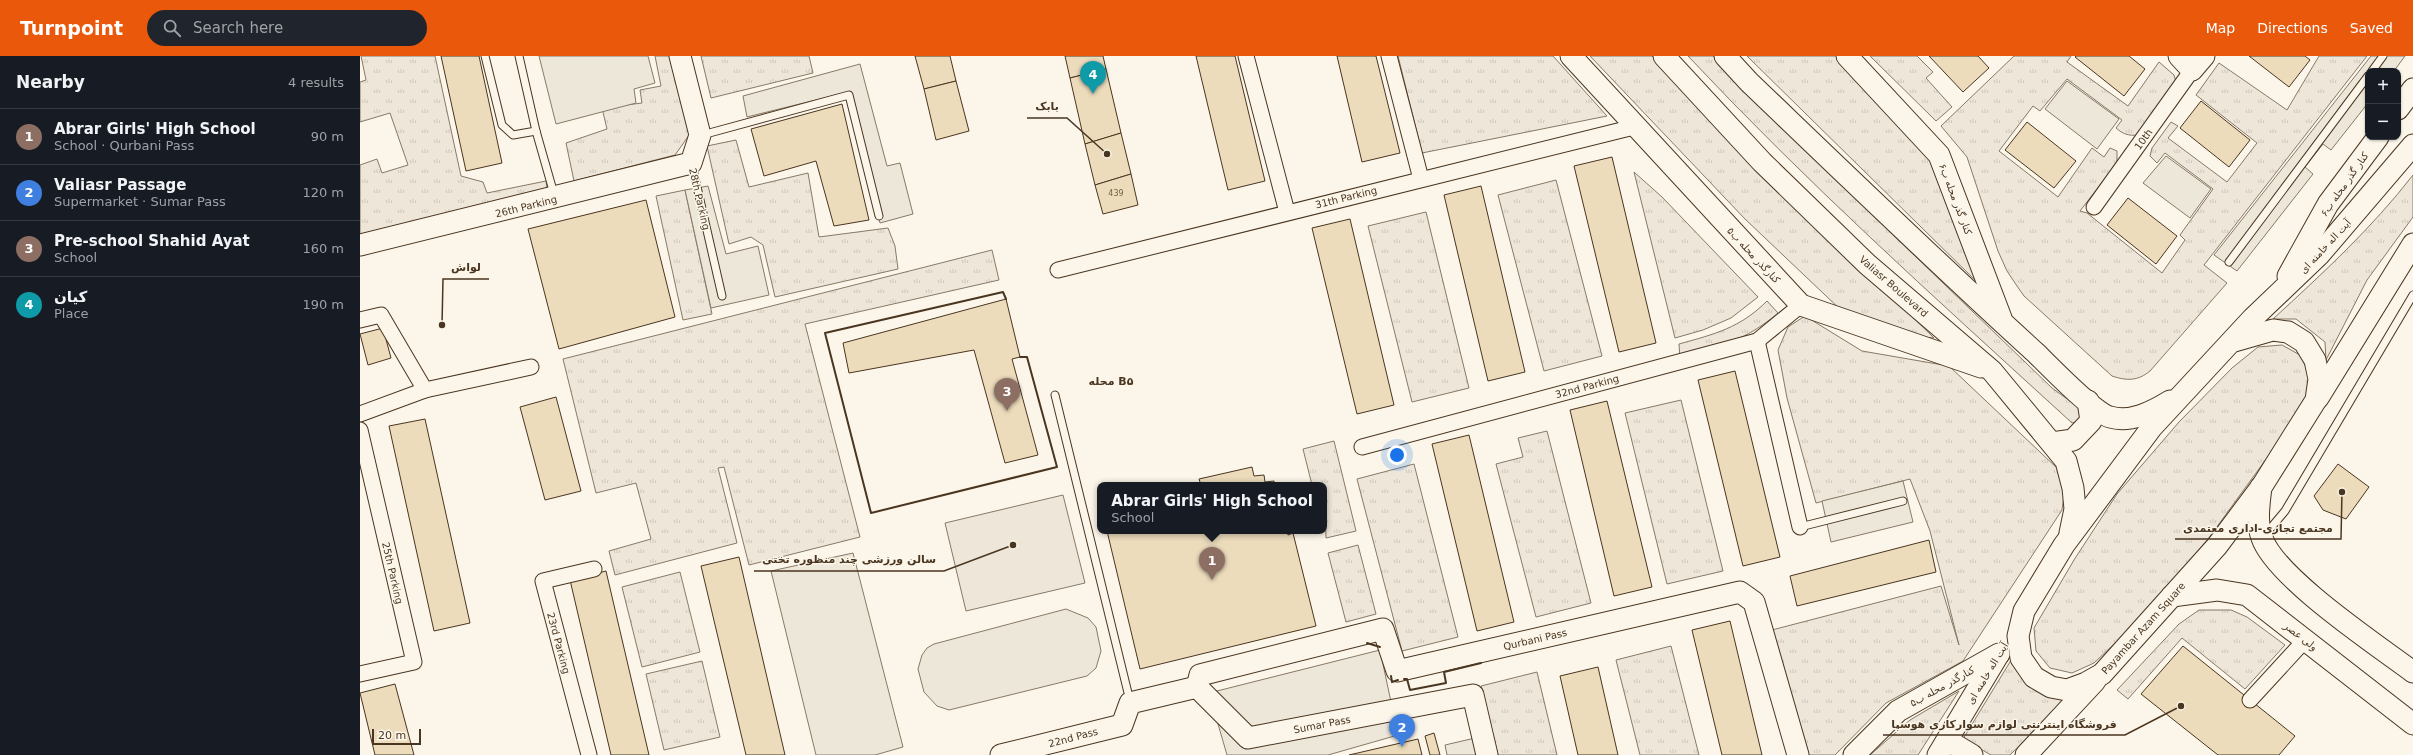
<!DOCTYPE html>
<html lang="en">
<head>
<meta charset="utf-8">
<style>
  body { margin:0; font-family:"DejaVu Sans","Noto Sans Arabic",sans-serif; background:#20242c; color:#f1f3f6 }
  .controls { position:absolute; right:12px; top:12px; display:grid; overflow:hidden; border-radius:8px; box-shadow:0 1px 3px #0004 }
  .controls button { width:36px; height:36px; display:grid; place-items:center; padding:0; border:0; border-bottom:1px solid #363941; background:#171b24; color:#f1f3f6; font:20px sans-serif }
  .scale { position:absolute; left:12px; bottom:10px; width:49px; box-sizing:border-box; padding-left:4px; border:2px solid #4a3520; border-top:0; font-size:11px; line-height:14px; white-space:nowrap; color:#4a3520; -webkit-text-stroke:3px #fbf6e9; paint-order:stroke }
  .you { position:absolute; left:1037px; top:399px; width:14px; height:14px; margin:-10px; border:3px solid #fff; border-radius:50%; background:#1a73e8; box-shadow:0 0 0 6px #1a73e833 }
  .badge { display:grid; place-items:center; width:26px; height:26px; border-radius:50%; background:#ea580c; color:#fff; font-size:13px; font-weight:700 }
  .pin { position:absolute; translate:-50% -33px; filter:drop-shadow(0 1px 2px #0008) }
  .pin::after { content:''; position:absolute; top:21px; width:14px; height:12px; background:inherit; clip-path:polygon(0 0,100% 0,50% 100%) }
  .popup { position:absolute; left:737px; top:426px; width:230px; height:52px; box-sizing:border-box; display:grid; place-content:center; border-radius:8px; background:#171b24; filter:drop-shadow(0 1px 3px #0005); font-size:13px; white-space:nowrap; color:#9ea1a6 }
  .popup b { font-size:15px; color:#f1f3f6 }
  .popup::after { content:''; position:absolute; left:50%; top:100%; margin-left:-8px; border:8px solid transparent; border-top-color:#171b24 }
  .list { margin:0; padding:0; list-style:none }
  h2 { display:flex; justify-content:space-between; align-items:center; height:52px; margin:0; padding:0 16px; font-size:17px }
  h2 small { font-size:13px; font-weight:400; color:#9ea1a6 }
  .list li { display:grid; grid-template-columns:26px 1fr auto; gap:12px; align-items:center; box-sizing:border-box; height:56px; padding:0 16px; border-top:1px solid #363941 }
  .list b { display:block; font-size:15px; white-space:nowrap }
  .list p { margin:0; font-size:13px; white-space:nowrap; color:#9ea1a6 }
  .list em { font-size:13px; font-style:normal; color:#9ea1a6 }
  .icon { flex:none; width:22px; height:22px; fill:none; stroke:currentColor; stroke-width:2; stroke-linecap:round; stroke-linejoin:round }
  .map { position:relative; flex:none; width:2053px; height:699px; overflow:hidden }
  header { display:flex; align-items:center; gap:24px; box-sizing:border-box; height:56px; padding:0 20px; background:#ea580c; color:#fff }
  header strong { font-size:19px }
  nav { display:flex; gap:22px; margin-inline-start:auto; font-size:14px }
  .search { width:280px; height:36px; background:#20242c; display:flex; align-items:center; gap:10px; box-sizing:border-box; padding:0 14px; border-radius:22px; color:#9ea1a6; font-size:15px }
  main { display:flex }
  aside { flex:1; background:#171b24 }
  .map>svg:first-child { display:block }
  .grass { fill:url(#grass-tufts); stroke:#887966 }
  .garden { fill:#ede6d9; stroke:#887966 }
  .parking { fill:#ede7d9; stroke:#887966 }
  .building { fill:#ecdcbc; stroke:#4a3520 }
  .lines { fill:none; stroke-linecap:round; stroke-linejoin:round }
  .lane-casing { stroke:#4a3520; stroke-width:9 }
  .street-casing { stroke:#4a3520; stroke-width:17 }
  .secondary-casing { stroke:#4a3520; stroke-width:23 }
  .lane { stroke:#fbf6e9; stroke-width:7 }
  .street { stroke:#fbf6e9; stroke-width:15 }
  .secondary { stroke:#fbf6e9; stroke-width:21 }
  .wall { stroke:#4a3520; stroke-width:2 }
  .labels { text-anchor:middle; stroke-width:3; stroke-linejoin:round; paint-order:stroke }
  .number-label { font-size:8px; fill:#725f47 }
  .street-label { font-size:10px; fill:#4a3520; stroke:#fbf6e9 }
  .neighbourhood-label { font-size:11px; font-weight:bold; fill:#4a3520; stroke:#fbf6e9 }
  .leader { fill:none; stroke:#4a3520; stroke-width:1.5 }
  .callout-dot { fill:#4a3520; stroke:#fbf6e9; stroke-width:1.5 }
  .callout-label { font-size:11px; text-anchor:middle; font-weight:bold; fill:#4a3520; stroke:#fbf6e9; stroke-width:3; stroke-linejoin:round; paint-order:stroke }
</style>
</head>
<body>
<header>
<strong>Turnpoint</strong>
<div class="search"><svg class="icon" aria-label="search" viewBox="0 0 24 24"><circle cx="10" cy="10" r="6"/><path d="M15 15l6 6"/></svg>Search here</div>
<nav><a>Map</a><a>Directions</a><a>Saved</a></nav>
</header>
<main>
<aside>
<h2>Nearby<small>4 results</small></h2>
<ul class="list">
<li><span class="badge" style="background:#8d6e63">1</span><div><b>Abrar Girls' High School</b><p>School · Qurbani Pass</p></div><em>90 m</em></li>
<li><span class="badge" style="background:#3f7fe0">2</span><div><b>Valiasr Passage</b><p>Supermarket · Sumar Pass</p></div><em>120 m</em></li>
<li><span class="badge" style="background:#8d6e63">3</span><div><b>Pre-school Shahid Ayat</b><p>School</p></div><em>160 m</em></li>
<li><span class="badge" style="background:#0f9aa8">4</span><div><b>کیان</b><p>Place</p></div><em>190 m</em></li>
</ul>
</aside>
<div class="map">
<svg width="2053" height="699" viewBox="0 0 2053 699">
  <defs>
    <pattern id="grass-tufts" width="24" height="20" patternUnits="userSpaceOnUse"><rect width="24" height="20" fill="#ede6d9"/><path d="M3 7l-1-3M5 7V3M7 7l1-3M15 17l-1-3M17 17v-4M19 17l1-3" fill="none" stroke="#cdc6ba"/></pattern>
  </defs>
  <rect width="100%" height="100%" fill="#fbf6e9"/>
  <g class="grass">
    <polygon points="1,0 75,0 101,120 123,126 127,137 186,125 188,140 0,184 0,109 17,103 22,117 48,109 30,57 0,66 0,26 6,24"/>
    <polygon points="295,0 315,0 332,75 315,99 214,125 206,87 247,73 242,52 282,47 280,34 301,30"/>
    <polygon points="341,0 449,0 453,17 351,42"/>
    <polygon points="1038,0 1193,0 1247,60 1062,97"/>
    <polygon points="1230,0 1292,0 1348,61 1574,282 1548,280 1483,256 1385,163"/>
    <path d="M1328,0H1353L1528,174L1692,332L1721,353L1723,359L1719,365L1712,367L1700,356C1573,240 1445,125 1328,0Z"/>
    <polygon points="1387,0 1477,0 1577,105 1617,226"/>
    <polygon points="1510,0 1557,0 1573,16 1566,22 1592,51 1576,65"/>
    <path d="M1654,0H1711L1707,6L1768,50L1799,6L1814,19L1816,26L1778,79C1768,80 1763,78 1756,72L1762,64L1707,23L1680,55L1673,50L1639,95L1698,141L1732,92L1744,101L1750,92L1757,95V107L1720,155L1727,157L1802,217L1825,184L1820,179L1853,133L1805,97L1797,107L1790,100L1792,92L1811,66L1818,70L1808,82L1867,126L1897,87L1836,39L1859,7L1927,54L1959,0H2007L1844,209L1867,227L1790,315C1778,325 1767,325 1752,320L1664,240L1657,230L1647,215L1638,195L1607,101L1581,70Z"/>
    <polygon points="376,84 389,131 448,117 459,181 528,172 535,190 538,213 415,241 403,189 391,181 369,188 347,90"/>
    <polygon points="1274,116 1302,141 1398,241 1371,262 1343,274 1315,282"/>
    <path d="M2053,119V161L2007,224L1966,304L1965,286L1936,263H1913C1962,218 2012,172 2053,119Z"/>
    <polygon points="1196,124 1242,300 1184,315 1138,139"/>
    <polygon points="325,134 352,258 323,264 296,140"/>
    <polygon points="1066,156 1109,332 1052,346 1008,170"/>
    <polygon points="632,194 639,224 445,268 500,481 389,509 364,411 358,412 377,487 255,519 249,495 291,483 276,427 236,437 203,303"/>
    <path d="M1407,245L1418,257C1385,285 1360,290 1320,303L1319,288C1355,278 1380,272 1407,245Z"/>
    <polygon points="1445,260 1502,295 1589,310 1699,414 1705,432 1702,454 1603,605 1526,647 1475,699 1446,699 1412,574 1581,530 1599,589 1570,475 1550,423 1456,447 1427,342 1418,294 1428,271"/>
    <polygon points="1922,289 1940,299 1949,317 1948,338 1912,395 1848,483 1773,570 1734,607 1712,617 1690,612 1676,595 1674,572 1714,504 1757,438 1819,366 1872,312 1898,291"/>
    <polygon points="1321,344 1363,515 1307,528 1265,357"/>
    <polygon points="1187,375 1231,547 1176,561 1136,408 1163,401 1158,382"/>
    <polygon points="974,385 996,475 966,482 964,429 952,429 943,393"/>
    <polygon points="1054,408 1098,581 1042,595 997,423"/>
    <polygon points="998,489 1016,558 986,566 968,497"/>
    <polygon points="320,516 340,596 282,611 262,531"/>
    <polygon points="1839,554 1871,554 1887,561 1925,589 1885,633 1822,582 1768,643 1757,634 1819,568"/>
    <polygon points="1311,590 1339,699 1280,699 1256,604"/>
    <polygon points="1653,601 1705,643 1650,699 1631,699 1603,683"/>
    <polygon points="342,605 360,681 304,694 286,618"/>
    <polygon points="1177,616 1197,699 1138,699 1121,630"/>
    <polygon points="1599,635 1558,699 1510,699 1550,664"/>
  </g>
  <polygon class="garden" points="703,439 725,527 606,555 585,467"/>
  <g class="parking">
    <polygon points="179,0 288,0 295,27 274,33 276,47 196,68"/>
    <polygon points="2011,0 2045,0 2034,15 2008,15 2008,47 1971,94 1963,88 1945,111 1953,118 1877,215 1854,199"/>
    <polygon points="500,8 527,110 540,107 553,158 520,167 488,36 387,61 383,40"/>
    <polygon points="1707,25 1759,63 1737,93 1685,53"/>
    <polygon points="1806,100 1851,133 1830,162 1783,127"/>
    <polygon points="348,130 366,198 398,190 409,239 351,252 325,134"/>
    <polygon points="1543,425 1553,466 1471,486 1462,445"/>
    <polygon points="493,497 543,691 515,699 456,699 411,515"/>
    <polygon points="706,553 728,562 736,571 741,595 736,612 727,620 589,654 577,650 564,636 558,613 562,599 567,592 574,588"/>
    <polygon points="1020,594 1038,679 968,699 867,699 849,637"/>
    <polygon points="1128,679 1133,699 1087,699 1085,689"/>
  </g>
  <g class="building">
    <polygon points="81,0 119,0 142,107 106,115"/>
    <polygon points="555,0 590,0 596,25 564,33"/>
    <polygon points="705,0 743,0 746,13 710,22"/>
    <polygon points="836,0 875,0 905,125 868,134"/>
    <polygon points="977,0 1016,0 1040,97 1002,106"/>
    <polygon points="1569,0 1618,0 1629,12 1603,36"/>
    <polygon points="1716,0 1769,0 1785,13 1764,40 1715,1"/>
    <polygon points="1889,0 1945,0 1950,4 1929,31"/>
    <polygon points="746,13 761,77 725,88 710,22"/>
    <polygon points="596,25 609,75 576,84 564,33"/>
    <polygon points="1841,45 1890,84 1869,111 1820,72"/>
    <polygon points="482,48 509,164 474,170 456,105 404,120 391,73"/>
    <polygon points="1667,66 1716,105 1694,132 1645,94"/>
    <polygon points="761,77 771,118 735,129 725,88"/>
    <polygon points="1252,101 1296,287 1259,296 1214,110"/>
    <polygon points="771,118 778,149 743,158 735,129"/>
    <polygon points="1121,130 1165,316 1128,325 1084,139"/>
    <polygon points="1768,142 1817,180 1796,208 1747,169"/>
    <polygon points="286,144 315,261 199,293 168,173"/>
    <polygon points="990,163 1034,349 997,358 952,172"/>
    <polygon points="646,243 660,301 652,303 678,399 645,407 614,294 489,317 483,287"/>
    <polygon points="23,272 31,302 8,309 0,278"/>
    <polygon points="1375,315 1420,501 1383,510 1338,324"/>
    <polygon points="196,341 221,435 185,444 160,351"/>
    <polygon points="1247,345 1292,531 1254,540 1210,354"/>
    <polygon points="65,363 110,567 74,575 29,370"/>
    <polygon points="1109,379 1154,566 1117,575 1072,388"/>
    <polygon points="1978,408 2009,431 1986,463 1963,454 1954,440"/>
    <polygon points="892,411 894,420 904,419 905,426 914,425 915,429 841,429 839,423"/>
    <polygon points="747,475 927,475 928,479 933,477 956,570 780,613"/>
    <polygon points="1569,484 1576,516 1437,550 1430,520"/>
    <polygon points="379,501 425,699 386,699 341,510"/>
    <polygon points="246,515 289,699 251,699 210,524"/>
    <polygon points="1370,565 1402,699 1362,699 1332,574"/>
    <polygon points="1823,590 1935,680 1919,699 1858,699 1781,638"/>
    <polygon points="1238,611 1258,699 1218,699 1200,620"/>
    <polygon points="35,628 54,699 15,699 0,637"/>
    <polygon points="1074,677 1080,699 1070,699 1065,680"/>
    <polygon points="1058,683 1062,699 989,699"/>
  </g>
  <g class="lines">
    <g class="lane-casing">
      <g id="lane">
        <polyline points="125,0 142,69 153,79 176,75"/>
        <polyline points="159,0 176,75 194,138"/>
        <polyline points="2012,15 2023,0"/>
        <polyline points="342,79 489,39 519,160"/>
        <polyline points="332,109 362,240"/>
        <polyline points="1869,206 2008,20"/>
        <polyline points="695,339 770,645"/>
        <polyline points="1440,471 1543,445"/>
        <polyline points="1904,480 1925,455 2053,239"/>
      </g>
    </g>
    <g class="street-casing">
      <g id="street">
        <polyline points="886,0 927,156"/>
        <polyline points="1029,0 1061,123"/>
        <polyline points="1734,151 1832,14"/>
        <polyline points="698,214 1274,71"/>
        <polyline points="0,264 21,259 65,334"/>
        <polyline points="1397,285 1440,471"/>
        <polyline points="0,358 65,334 171,311"/>
        <polyline points="0,374 54,606 0,618"/>
        <polyline points="1002,391 1397,285 1441,249"/>
        <polyline points="1890,644 1946,583"/>
        <polyline points="229,699 183,525 234,513"/>
      </g>
    </g>
    <g class="secondary-casing">
      <g id="secondary">
        <polyline points="1211,0 1441,249 1621,311"/>
        <polyline points="1304,0 1402,106 1507,208 1632,315 1706,405 1713,432 1715,453 1710,477"/>
        <path d="M1365,0L1389,26C1484,117 1579,209 1677,298C1690,311 1735,357 1750,361C1771,367 1792,356 1810,345"/>
        <polyline points="1487,0 1579,99 1641,262"/>
        <polyline points="1819,0 1832,14 1844,0"/>
        <polyline points="2038,53 2053,33"/>
        <polyline points="0,189 331,107 340,79 320,0"/>
        <polyline points="1928,220 1968,148 2018,81"/>
        <polyline points="1871,286 1913,274 1928,276 1944,286 1955,304 1959,323 1956,344 1902,430 1857,490 1742,618 1726,627 1707,634 1691,631 1674,621 1661,602 1658,580 1664,555 1704,489 1792,371 1893,262 1959,199 2053,89"/>
        <polyline points="1958,342 2053,188"/>
        <polyline points="1692,387 1713,384 1731,365 1728,345"/>
        <path d="M1901,431C1899,449 1896,465 1902,482C1916,522 2017,589 2053,616"/>
        <polyline points="1812,540 1857,534 1887,539 2053,668"/>
        <polyline points="837,631 840,619 1023,573 1037,615 1380,536 1394,546 1438,699"/>
        <polyline points="1587,684 1612,699"/>
        <polyline points="641,699 762,669 770,647 837,631 888,682 1113,639 1127,699"/>
        <polyline points="1494,699 1538,655 1639,598"/>
        <polyline points="1578,699 1638,599"/>
        <polyline points="1666,699 1735,625"/>
      </g>
    </g>
    <use href="#lane" class="lane"/>
    <use href="#street" class="street"/>
    <use href="#secondary" class="secondary"/>
    <g class="wall">
      <polyline points="646,243 643,236 465,277 511,457 697,411 667,301 660,301"/>
      <polyline points="1007,587 1020,591"/>
      <polyline points="1031,620 1032,626 1038,624"/>
      <polyline points="1044,623 1047,623 1050,634 1086,627 1084,616 1121,607"/>
    </g>
  </g>
  <g class="labels">
    <g class="number-label">
      <text x="756" y="140">439</text>
    </g>
    <g class="street-label">
      <text transform="translate(1783 83) rotate(-54)" y="4">10th</text>
      <text transform="translate(1984 128) rotate(-55)" y="4">کنار گذر محله ب۶</text>
      <text transform="translate(986 141) rotate(-14)" y="4">31th Parking</text>
      <text transform="translate(340 143) rotate(77)" y="4">28th Parking</text>
      <text transform="translate(1596 143) rotate(69)" y="4">کنار گذر محله ب۶</text>
      <text transform="translate(166 150) rotate(-14)" y="4">26th Parking</text>
      <text transform="translate(1965 190) rotate(-47)" y="4">آیت اله خامنه ای</text>
      <text transform="translate(1394 199) rotate(47)" y="4">کنارگذر محله ب۵</text>
      <text transform="translate(1534 230) rotate(41)" y="4">Valiasr Boulevard</text>
      <text transform="translate(1227 330) rotate(-15)" y="4">32nd Parking</text>
      <text transform="translate(33 517) rotate(77)" y="4">25th Parking</text>
      <text transform="translate(1783 572) rotate(-48)" y="4">Payambar Azam Square</text>
      <text transform="translate(1941 580) rotate(38)" y="4">ولی عصر</text>
      <text transform="translate(1175 583) rotate(-13)" y="4">Qurbani Pass</text>
      <text transform="translate(199 587) rotate(75)" y="4">23rd Parking</text>
      <text transform="translate(1627 617) rotate(-59)" y="4">آیت اله خامنه ای</text>
      <text transform="translate(1582 630) rotate(-29)" y="4">کنارگذر محله ب۵</text>
      <text transform="translate(962 668) rotate(-11)" y="4">Sumar Pass</text>
      <text transform="translate(713 681) rotate(-15)" y="4">22nd Pass</text>
    </g>
    <g class="neighbourhood-label">
      <text x="751" y="329">محله B۵</text>
    </g>
  </g>
  <path class="leader" d="M747 98L707 62H667M82 269L83 223H129M1982 436L1981 483H1815M653 489L584 515H394M1821 650L1765 679H1523"/>
  <g class="callout-dot">
    <circle cx="747" cy="98" r="4"/>
    <circle cx="82" cy="269" r="4"/>
    <circle cx="1982" cy="436" r="4"/>
    <circle cx="653" cy="489" r="4"/>
    <circle cx="1821" cy="650" r="4"/>
  </g>
  <g class="callout-label">
    <text x="687" y="54">بابک</text>
    <text x="106" y="215">لواش</text>
    <text x="1898" y="476">مجتمع تجاری-اداری معتمدی</text>
    <text x="489" y="507">سالن ورزشی چند منظوره تختی</text>
    <text x="1644" y="672">فروشگاه اینترنتی لوازم سوارکاری هوسپا</text>
  </g>
</svg>
<div class="controls">
<button>+</button>
<button>−</button>
</div>
<div class="scale">20 m</div>
<div class="you"></div>
<div class="pin badge" style="left:852px;top:524px;background:#8d6e63">1</div>
<div class="popup"><b>Abrar Girls' High School</b>School</div>
<div class="pin badge" style="left:1042px;top:691px;background:#3f7fe0">2</div>
<div class="pin badge" style="left:647px;top:355px;background:#8d6e63">3</div>
<div class="pin badge" style="left:733px;top:38px;background:#0f9aa8">4</div>
</div>
</main>
</body>
</html>
